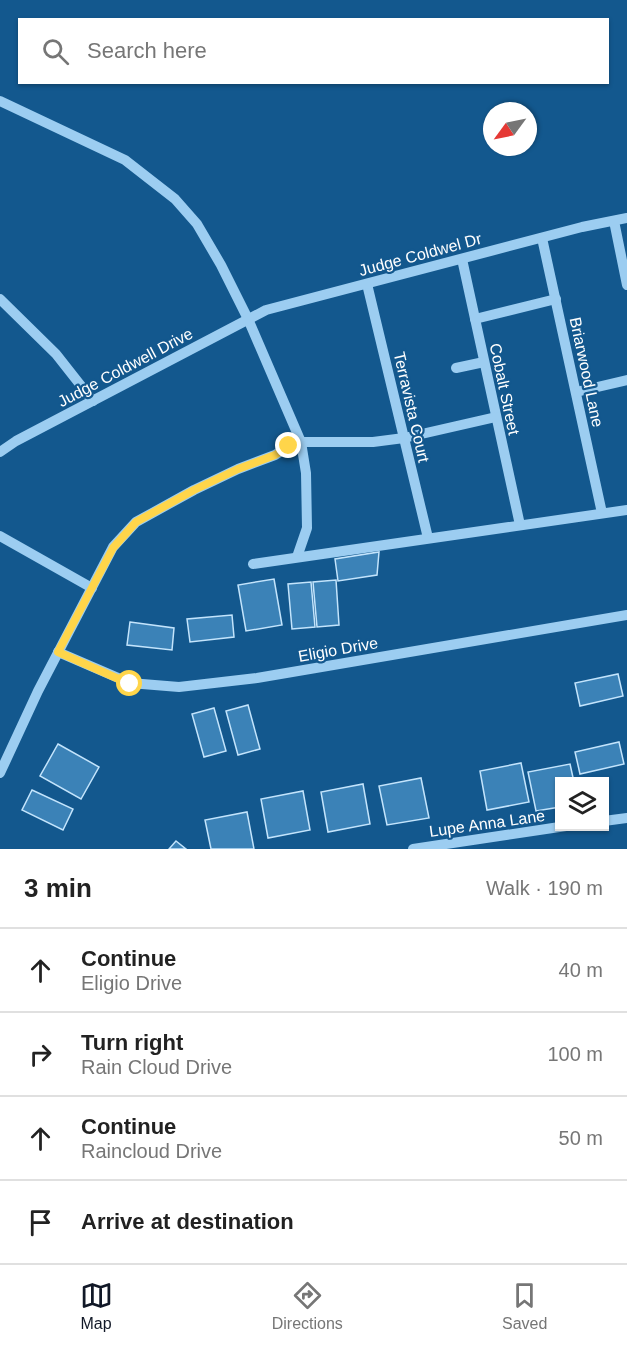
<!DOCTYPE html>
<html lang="en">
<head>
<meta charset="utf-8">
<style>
  body { margin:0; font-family:Arial,sans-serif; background:#f6f6f6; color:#222 }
  .controls { position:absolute; right:18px; bottom:18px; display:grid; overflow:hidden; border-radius:0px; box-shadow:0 2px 4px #0004 }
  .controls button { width:54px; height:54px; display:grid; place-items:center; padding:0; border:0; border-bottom:2px solid #e0e0e0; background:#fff; color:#222; font:30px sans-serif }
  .compass { position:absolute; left:483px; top:102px; width:54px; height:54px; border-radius:50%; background:#fff; box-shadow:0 2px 4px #0004; rotate:237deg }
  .stop { position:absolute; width:18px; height:18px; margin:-14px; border:4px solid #ffd54a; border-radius:50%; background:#fff }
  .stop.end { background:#ffd54a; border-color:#fff; box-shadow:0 2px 6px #0008 }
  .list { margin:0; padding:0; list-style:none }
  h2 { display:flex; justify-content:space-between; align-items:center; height:78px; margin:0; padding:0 24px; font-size:26px }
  h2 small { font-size:20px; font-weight:400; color:#767676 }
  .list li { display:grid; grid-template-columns:39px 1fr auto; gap:18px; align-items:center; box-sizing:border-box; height:84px; padding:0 24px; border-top:2px solid #e0e0e0 }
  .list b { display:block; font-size:22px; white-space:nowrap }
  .list p { margin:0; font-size:20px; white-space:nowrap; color:#767676 }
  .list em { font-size:20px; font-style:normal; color:#767676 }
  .icon { flex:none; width:33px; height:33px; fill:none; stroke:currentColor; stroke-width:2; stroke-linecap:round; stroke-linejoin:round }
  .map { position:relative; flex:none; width:627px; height:849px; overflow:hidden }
  .search { position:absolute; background:#fff; box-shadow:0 2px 4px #0004; left:18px; right:18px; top:18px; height:66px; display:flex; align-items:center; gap:15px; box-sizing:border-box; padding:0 21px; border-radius:0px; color:#767676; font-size:22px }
  .sheet { height:414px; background:#fff }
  nav { display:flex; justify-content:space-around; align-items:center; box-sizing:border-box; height:84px; border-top:2px solid #e0e0e0; background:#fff; font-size:16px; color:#767676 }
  nav a { display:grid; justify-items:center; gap:3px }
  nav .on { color:#111827 }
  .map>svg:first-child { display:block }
  .building { fill:#3b82b7; stroke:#c3e4fc; stroke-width:1.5 }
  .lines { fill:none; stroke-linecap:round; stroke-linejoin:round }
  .minor { stroke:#9ccdf1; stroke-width:10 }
  .route { stroke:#ffd54a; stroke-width:8 }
  .labels { text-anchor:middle; stroke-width:4.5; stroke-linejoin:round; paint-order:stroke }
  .street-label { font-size:16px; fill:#fff; stroke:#13588e }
</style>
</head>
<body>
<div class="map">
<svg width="627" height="849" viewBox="0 0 627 849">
  <rect width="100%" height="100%" fill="#13588e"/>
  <g class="building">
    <polygon points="379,552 377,575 338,581 335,559"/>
    <polygon points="274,579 282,625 246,631 238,585"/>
    <polygon points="336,580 339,625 317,627 313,582"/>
    <polygon points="311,582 315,627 292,629 288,584"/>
    <polygon points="232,615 234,637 190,642 187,619"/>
    <polygon points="130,622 174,628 172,650 127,645"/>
    <polygon points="618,674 623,696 580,706 575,683"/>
    <polygon points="248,705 260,749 238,755 226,711"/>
    <polygon points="214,708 226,751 204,757 192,714"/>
    <polygon points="619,742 624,764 580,774 575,752"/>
    <polygon points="58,744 99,767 81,799 40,776"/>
    <polygon points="521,763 529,802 487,810 480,771"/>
    <polygon points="570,764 574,782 560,782 560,807 536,811 528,772"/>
    <polygon points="421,778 429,818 387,825 379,786"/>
    <polygon points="363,784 370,824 328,832 321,792"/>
    <polygon points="32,790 73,809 63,830 22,810"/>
    <polygon points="303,791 310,830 268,838 261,799"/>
    <polygon points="247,812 254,849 211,849 205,820"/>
    <polygon points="176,841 186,849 169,849"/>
  </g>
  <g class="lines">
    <g class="minor">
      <polyline points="0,101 125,160 175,199 197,224 221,265 248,319 301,442 306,473 307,528 297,557"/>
      <polyline points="614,221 627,285"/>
      <polyline points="542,238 602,513"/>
      <polyline points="462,259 520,525"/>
      <polyline points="367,284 428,538"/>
      <polyline points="0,299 56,354 93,401"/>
      <polyline points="475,319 556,299"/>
      <polyline points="456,368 484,362"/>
      <polyline points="576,392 627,380"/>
      <polyline points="0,452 16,441 266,310 582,227 627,218"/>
      <polyline points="0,536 92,588"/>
      <polyline points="253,564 627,510"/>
      <polyline points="58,652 130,683 179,687 257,678 627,615"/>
      <polyline points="0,773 38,691 113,547 136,522 194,490 238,469 275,455 289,446 301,442 373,442 404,438 496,417"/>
      <polyline points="604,821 627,818"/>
      <polyline points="413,849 566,826"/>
    </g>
  </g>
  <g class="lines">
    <polyline class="route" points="130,684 58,652 113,548 136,522 194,490 238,469 275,455 289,446"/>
  </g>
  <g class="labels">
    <g class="street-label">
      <text transform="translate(420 254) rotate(-15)" y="6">Judge Coldwel Dr</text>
      <text transform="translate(125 367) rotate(-28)" y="6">Judge Coldwell Drive</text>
      <text transform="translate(587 372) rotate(78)" y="6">Briarwood Lane</text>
      <text transform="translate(505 389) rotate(78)" y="6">Cobalt Street</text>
      <text transform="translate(412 407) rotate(77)" y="6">Terravista Court</text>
      <text transform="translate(338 649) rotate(-10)" y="6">Eligio Drive</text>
      <text transform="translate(487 823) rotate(-8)" y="6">Lupe Anna Lane</text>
    </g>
  </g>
</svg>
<div class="controls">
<button><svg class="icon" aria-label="layers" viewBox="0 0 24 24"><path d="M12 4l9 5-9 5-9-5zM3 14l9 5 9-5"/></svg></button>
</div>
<svg class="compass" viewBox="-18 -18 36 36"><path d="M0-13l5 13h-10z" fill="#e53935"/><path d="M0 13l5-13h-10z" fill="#767676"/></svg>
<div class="stop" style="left:130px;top:684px"></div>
<div class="stop end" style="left:289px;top:446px"></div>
<div class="search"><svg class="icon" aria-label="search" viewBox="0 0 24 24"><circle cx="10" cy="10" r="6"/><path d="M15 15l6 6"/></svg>Search here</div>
</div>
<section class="sheet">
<h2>3 min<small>Walk · 190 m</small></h2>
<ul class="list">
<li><svg class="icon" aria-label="ahead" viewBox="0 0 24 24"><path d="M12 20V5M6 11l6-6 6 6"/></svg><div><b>Continue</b><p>Eligio Drive</p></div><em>40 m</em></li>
<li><svg class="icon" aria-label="right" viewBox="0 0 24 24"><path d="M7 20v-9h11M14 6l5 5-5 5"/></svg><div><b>Turn right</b><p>Rain Cloud Drive</p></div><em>100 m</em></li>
<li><svg class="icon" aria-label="ahead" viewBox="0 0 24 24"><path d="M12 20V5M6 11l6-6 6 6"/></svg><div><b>Continue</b><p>Raincloud Drive</p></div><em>50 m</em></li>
<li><svg class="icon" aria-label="arrive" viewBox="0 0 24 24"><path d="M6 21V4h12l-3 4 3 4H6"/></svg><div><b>Arrive at destination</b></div></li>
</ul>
</section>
<nav>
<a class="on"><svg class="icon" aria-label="map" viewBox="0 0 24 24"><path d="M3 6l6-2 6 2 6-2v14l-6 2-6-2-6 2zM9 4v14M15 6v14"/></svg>Map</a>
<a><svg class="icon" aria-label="directions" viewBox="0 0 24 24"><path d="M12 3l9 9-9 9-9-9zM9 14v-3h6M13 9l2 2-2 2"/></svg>Directions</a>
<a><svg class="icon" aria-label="saved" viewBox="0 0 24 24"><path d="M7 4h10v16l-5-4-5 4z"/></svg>Saved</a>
</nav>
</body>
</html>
